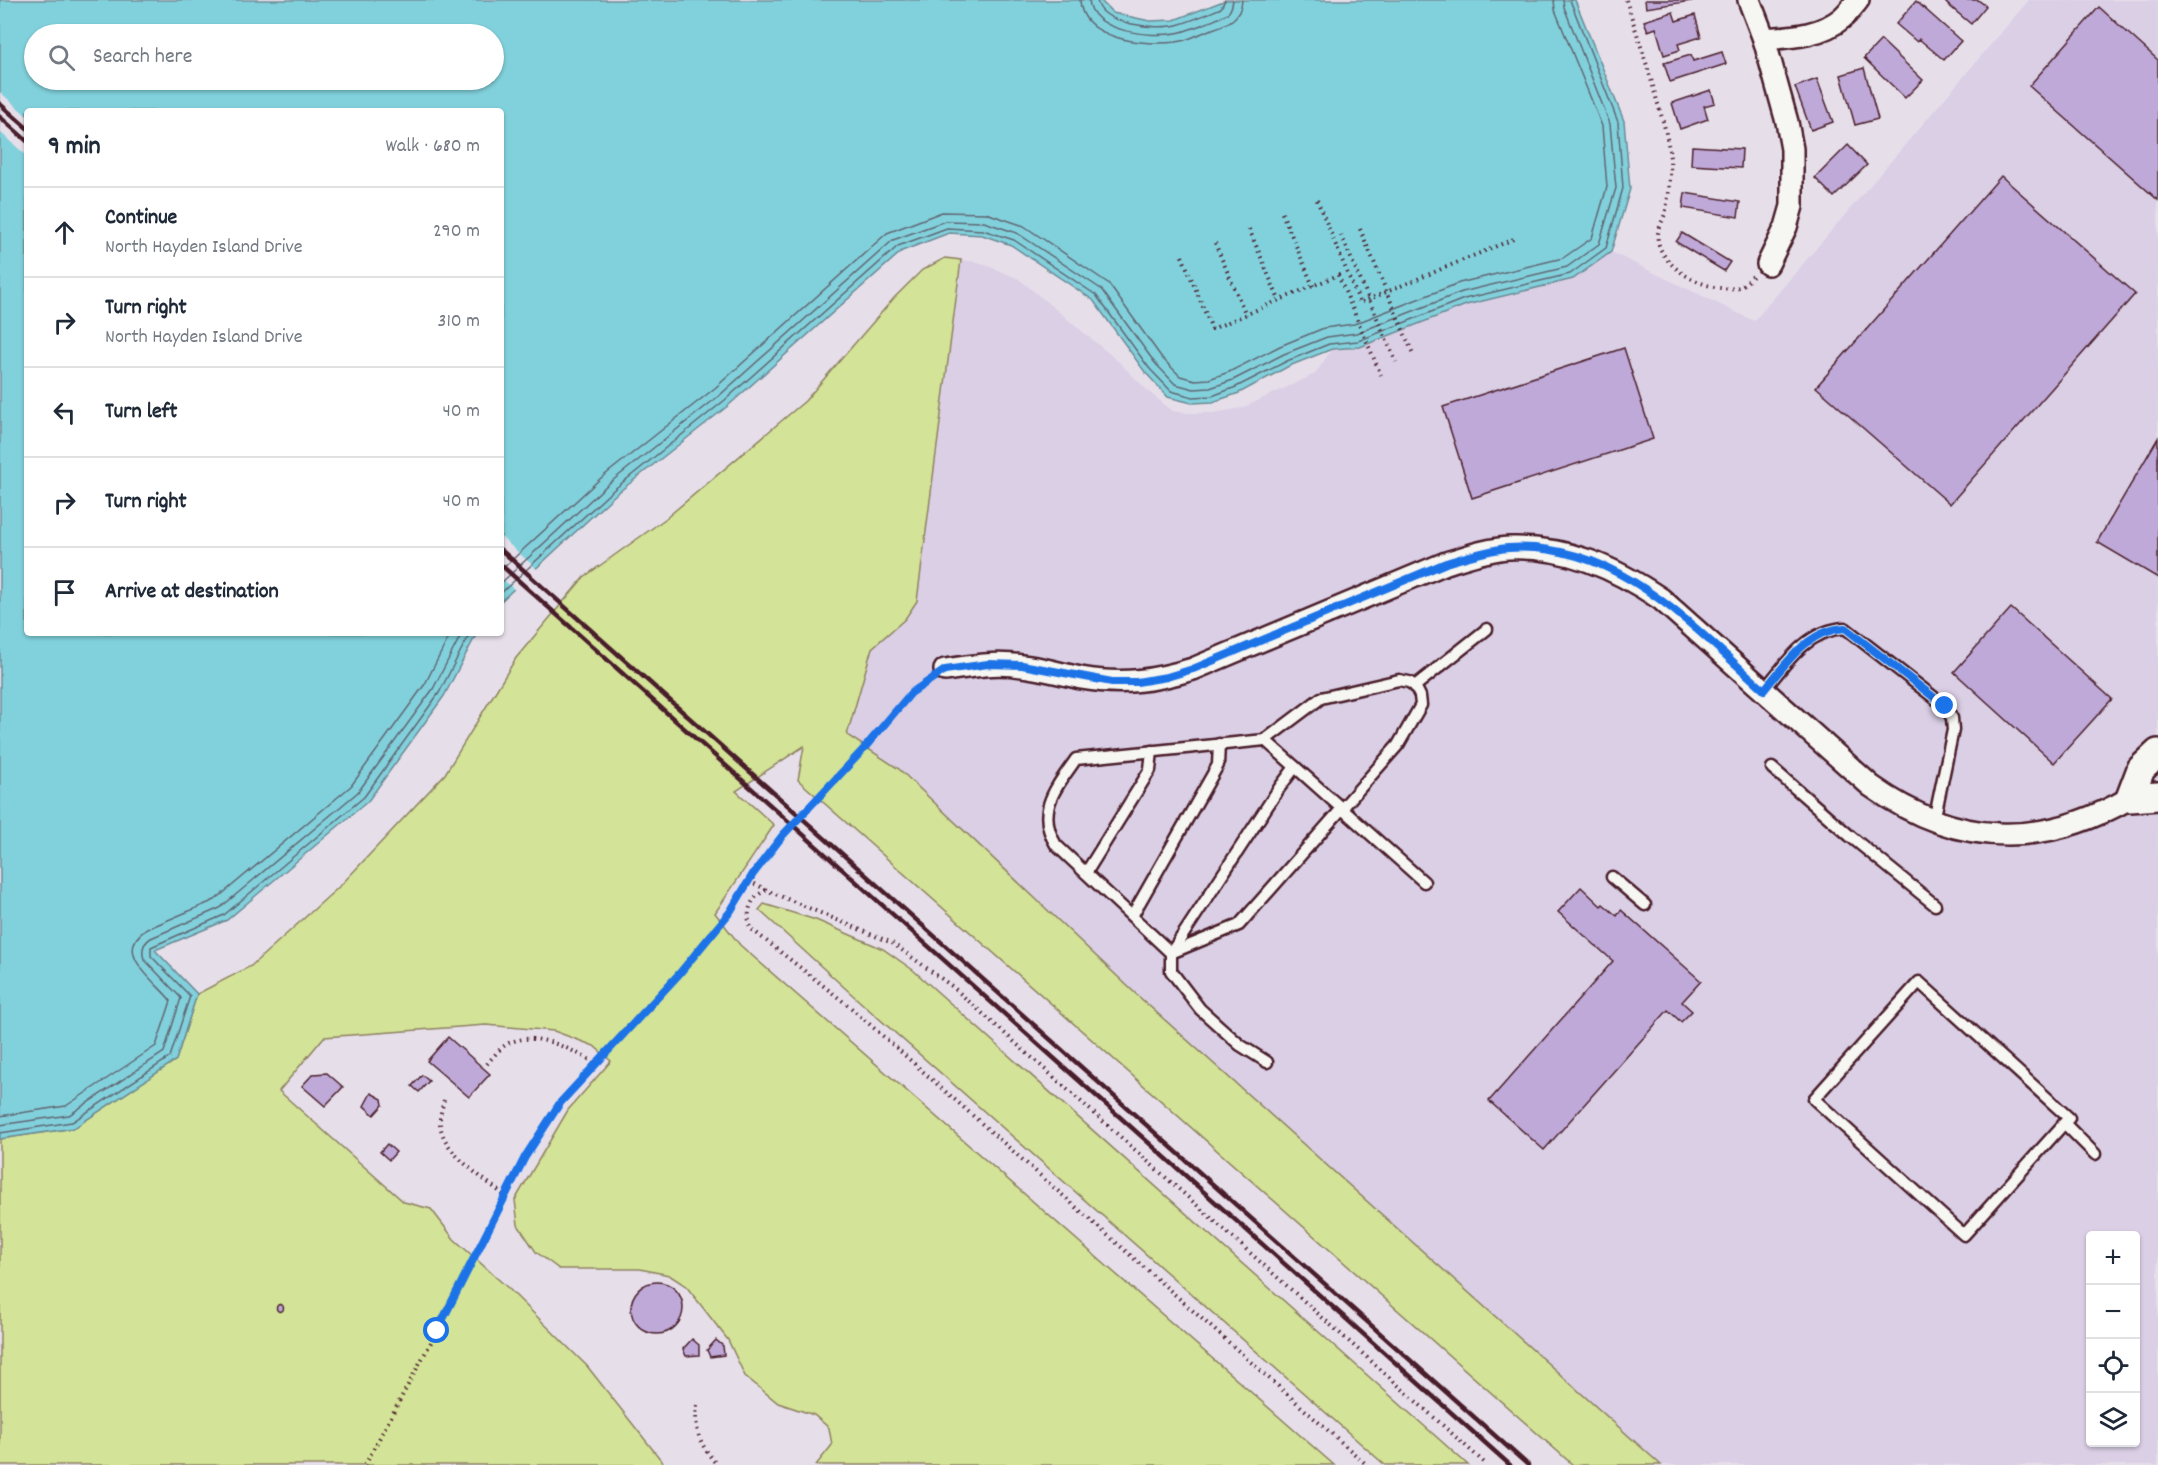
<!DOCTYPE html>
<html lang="en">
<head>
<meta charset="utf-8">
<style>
  body { margin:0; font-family:Dekko,sans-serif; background:#f2f2f3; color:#1f2937 }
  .controls { position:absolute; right:18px; bottom:18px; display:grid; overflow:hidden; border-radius:6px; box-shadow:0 2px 4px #0004 }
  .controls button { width:54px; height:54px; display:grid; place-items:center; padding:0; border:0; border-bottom:2px solid #e0e1e3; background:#fff; color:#1f2937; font:30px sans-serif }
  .stop { position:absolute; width:18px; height:18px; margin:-14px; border:4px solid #1a73e8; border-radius:50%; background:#fff }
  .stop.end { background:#1a73e8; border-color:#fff; box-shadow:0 2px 6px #0008 }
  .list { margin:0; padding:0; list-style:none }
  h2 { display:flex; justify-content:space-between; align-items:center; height:78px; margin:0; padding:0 24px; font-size:26px }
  h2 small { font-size:20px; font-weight:400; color:#747a83 }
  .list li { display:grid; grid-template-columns:39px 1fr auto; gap:18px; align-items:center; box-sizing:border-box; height:90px; padding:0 24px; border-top:2px solid #e0e1e3 }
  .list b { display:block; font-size:22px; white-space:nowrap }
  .list p { margin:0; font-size:20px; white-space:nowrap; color:#747a83 }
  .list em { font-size:20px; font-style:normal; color:#747a83 }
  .icon { flex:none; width:33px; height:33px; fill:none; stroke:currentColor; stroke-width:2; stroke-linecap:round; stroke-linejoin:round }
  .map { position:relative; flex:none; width:2158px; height:1465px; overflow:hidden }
  .search { position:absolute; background:#fff; box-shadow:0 2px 4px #0004; left:24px; top:24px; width:480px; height:66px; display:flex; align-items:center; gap:15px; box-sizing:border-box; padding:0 21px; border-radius:33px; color:#747a83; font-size:22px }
  .panel { position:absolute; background:#fff; box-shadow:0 2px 4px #0004; left:24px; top:108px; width:480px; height:528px; border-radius:6px }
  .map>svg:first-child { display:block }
  .built { fill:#dacfe5; fill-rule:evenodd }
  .green { fill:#d3e397; stroke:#8e8161; stroke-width:1.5 }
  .water { fill:#81d1dc; stroke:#6b8a95; stroke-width:1.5; fill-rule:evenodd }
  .pier { fill:#e6dfea }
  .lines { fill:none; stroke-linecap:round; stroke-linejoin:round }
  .shore { stroke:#606672; stroke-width:1.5 }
  .building { fill:#bfa9d8; stroke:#4a1f2b; stroke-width:1.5 }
  .service-casing { stroke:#4a1f2b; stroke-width:15 }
  .minor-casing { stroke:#4a1f2b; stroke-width:26 }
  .tertiary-casing { stroke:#4a1f2b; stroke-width:32 }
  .path { stroke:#4a1f2b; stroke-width:4; stroke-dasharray:1.5 4.5; stroke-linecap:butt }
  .service { stroke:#f6f6f2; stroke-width:10 }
  .minor { stroke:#f6f6f2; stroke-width:21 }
  .tertiary { stroke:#f6f6f2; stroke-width:27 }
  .rail { stroke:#4a1f2b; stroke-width:4.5 }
  .route { stroke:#1a73e8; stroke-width:8 }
</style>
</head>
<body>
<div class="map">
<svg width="2158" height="1465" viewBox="0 0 2158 1465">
  <rect width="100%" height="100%" fill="#e6dfea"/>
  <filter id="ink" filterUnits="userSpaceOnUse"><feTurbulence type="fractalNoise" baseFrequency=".0167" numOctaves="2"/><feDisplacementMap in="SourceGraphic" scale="12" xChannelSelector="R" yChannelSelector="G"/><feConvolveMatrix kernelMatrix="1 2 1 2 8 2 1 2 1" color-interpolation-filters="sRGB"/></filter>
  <g filter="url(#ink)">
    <path class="built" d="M2029,0H2158V1465H1661L1137,995L899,769L847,735L872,648L905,619L917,601L961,260L978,262L1019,279L1118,361L1150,393L1173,411L1189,413H1213L1242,408L1315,374L1332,349L1360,347L1466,305L1573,279L1611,252L1754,321ZM2090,1236H2136V1442H2090Z"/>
    <g class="green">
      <polygon points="945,258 961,260 917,601 905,619 872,648 847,735 899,769 1137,995 1661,1465 1573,1465 798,780 804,746 736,791 774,825 715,913 740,945 1334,1465 816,1465 832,1445 829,1428 814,1415 778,1403 745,1376 728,1340 686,1286 669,1275 640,1269 559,1269 536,1252 518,1225 515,1200 568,1110 611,1061 594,1046 554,1031 486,1025 324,1037 279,1091 404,1202 431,1209 454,1239 508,1288 587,1366 665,1465 0,1465 0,1139 74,1128 176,1060 197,994 251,966 341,885 445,774 516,658 584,577 665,519 805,401 894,298 922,270"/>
      <polygon points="764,904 816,920 883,949 913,970 1468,1465 1385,1465 867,1008 759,910"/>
    </g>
    <path class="water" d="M0,0H1100L1113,13L1150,21L1174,20L1226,0H1575L1624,121L1630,189L1611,252L1573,279L1466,305L1360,347L1332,349L1289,366L1239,393L1213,402L1192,403L1168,397L1145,372L1093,300L1011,245L982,235L949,233L902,251L729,405L615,495L501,601V111H27V633H477L444,696L368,801L227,920L155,950L197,994L176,1060L74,1128L0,1139ZM34,34H494V80H34Z"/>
    <g class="pier">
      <polygon points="0,92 27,116 27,156 0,132"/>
      <polygon points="501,537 539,571 516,591 501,578"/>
    </g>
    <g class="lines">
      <g class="shore">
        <path d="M1080,0C1081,40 1146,46 1176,42C1187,41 1197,35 1207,31C1224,25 1241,21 1242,0"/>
        <path d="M1089,0C1091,32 1152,38 1176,33C1184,32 1222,18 1228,13C1232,9 1232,5 1233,0"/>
        <path d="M1097,0C1100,25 1157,30 1177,25C1192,21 1207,14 1221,8L1225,0"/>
        <polyline points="501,570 601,478 715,388 887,233 942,212 986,213 1024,226 1108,283 1162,358 1180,376 1195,380 1209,379 1229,372 1280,346 1324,328 1354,324 1459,283 1563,258 1592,238 1607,187 1602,126 1555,10 1554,0"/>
        <polyline points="501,583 607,485 720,395 893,240 945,221 984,222 1017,233 1101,289 1155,363 1175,384 1194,389 1210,388 1233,380 1284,354 1327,337 1357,333 1462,292 1567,267 1599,244 1616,188 1610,124 1564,7 1563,0"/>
        <polyline points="501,593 612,491 725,400 898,246 947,228 983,230 1014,240 1096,295 1149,368 1171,391 1193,397 1212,396 1236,387 1287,361 1329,344 1358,341 1464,299 1570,274 1606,248 1623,188 1618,122 1570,0"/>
        <path d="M0,1116L66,1106L156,1046L171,1001C157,982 110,952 147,929L215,900L351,786L425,684L451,633"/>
        <path d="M0,1125L69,1115L164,1052L181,998L144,959C141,950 143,943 151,938L220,908L358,792L433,689L462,633"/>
        <polyline points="0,1133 72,1122 170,1057 190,996 151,956 151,947 224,915 364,797 439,693 470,633"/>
      </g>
    </g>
    <g class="building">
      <polygon points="1645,0 1698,0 1646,8"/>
      <polygon points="1948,0 1978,0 1986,6 1971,24 1946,3"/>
      <polygon points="1916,1 1961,41 1944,60 1919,39 1917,42 1896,24"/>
      <polygon points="2099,7 2158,60 2158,200 2029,86"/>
      <polygon points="1673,12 1676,21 1695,15 1701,37 1678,44 1680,50 1664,55 1656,28 1648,31 1644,21"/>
      <polygon points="1881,40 1923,80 1905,98 1864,58"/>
      <polygon points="1722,52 1726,64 1670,82 1664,63 1691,55 1693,61"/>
      <polygon points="1864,68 1878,119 1855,125 1841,75"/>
      <polygon points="1817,79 1833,122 1811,130 1795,87"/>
      <polygon points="1711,90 1715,103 1704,106 1708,119 1680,129 1672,103"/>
      <polygon points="1848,145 1867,165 1834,197 1815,178"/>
      <polygon points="1692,146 1742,149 1741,168 1691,165"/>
      <polygon points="2001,176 2135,294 1950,504 1816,387"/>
      <polygon points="1685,193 1740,202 1738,217 1683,208"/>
      <polygon points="1682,233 1730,262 1724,271 1676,242"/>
      <polygon points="1624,348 1653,439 1472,498 1443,407"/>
      <polygon points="2158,438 2158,578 2097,542"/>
      <polygon points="2011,608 2112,699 2054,763 1954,672"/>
      <polygon points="1581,887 1601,906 1603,904 1617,916 1621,910 1701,981 1682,1002 1692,1011 1681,1022 1668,1010 1544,1150 1489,1101 1613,961 1558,912"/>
      <polygon points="448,1037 490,1074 469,1097 427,1061"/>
      <polygon points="327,1073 343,1087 325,1106 302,1086 313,1074"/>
      <polygon points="422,1075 429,1081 419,1092 412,1086"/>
      <polygon points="371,1093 382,1099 383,1105 374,1115 364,1106"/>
      <polygon points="387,1144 396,1152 389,1160 380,1152"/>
      <circle cx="657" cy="1308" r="26"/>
      <circle cx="280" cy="1308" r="3.5"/>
      <polygon points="692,1339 699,1345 699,1355 686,1356 683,1349"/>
      <polygon points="716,1340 723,1346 724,1355 710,1357 707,1350"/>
    </g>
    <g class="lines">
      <g class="service-casing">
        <g id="service">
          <path d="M1399,680L1409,682L1415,686L1420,696L1421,705L1398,745L1239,925L1171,953L1056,845C1035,810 1056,788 1076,759L1265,740L1321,698Z"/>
          <polyline points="1415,686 1487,629"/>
          <path d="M1764,690C1786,663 1807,630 1845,628L1945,706L1952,718L1953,730L1934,821"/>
          <polyline points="1265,740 1424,882"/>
          <polyline points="1772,768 1850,836 1935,905"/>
          <polyline points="1086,873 1150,770 1152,751"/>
          <polyline points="1612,877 1645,905"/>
          <polyline points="1132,916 1218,765 1219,744"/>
          <polygon points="1919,982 2069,1118 1964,1235 1814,1099"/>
          <polyline points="1267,1062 1240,1045 1200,1009 1171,971 1171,953 1280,787 1295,767"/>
          <polyline points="2064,1123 2095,1154"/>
        </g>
      </g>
      <g class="minor-casing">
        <g id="minor">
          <polyline points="1749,0 1764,39 1787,122 1792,149 1792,206 1786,227 1768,264"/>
          <path d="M1764,39C1790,37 1821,36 1842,18C1848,13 1853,6 1858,0"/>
          <path d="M945,670C971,666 996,662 1022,666C1042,668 1061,674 1081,678C1122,685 1153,681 1193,669L1446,563C1466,557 1488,549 1509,548C1567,546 1615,568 1661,599L1871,786C1955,846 2040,850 2130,798"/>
        </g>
      </g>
      <g class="tertiary-casing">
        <polyline id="tertiary" points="2158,753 2141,769 2130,798 2158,796"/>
      </g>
      <g class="path">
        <path d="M1626,0C1637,34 1648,67 1657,101C1662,117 1667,134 1669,150C1672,170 1669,191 1666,210C1664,220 1656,230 1658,241C1663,270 1712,295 1739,287C1744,285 1749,280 1753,276"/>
        <polyline points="1317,200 1360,303 1516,238"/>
        <polyline points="1282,213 1313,286"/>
        <polyline points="1249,229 1279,300"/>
        <polyline points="1360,229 1414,356"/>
        <polyline points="1341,235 1396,362"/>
        <polyline points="1215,243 1246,315"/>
        <polyline points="1182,256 1212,329 1338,275 1381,375"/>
        <polyline points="749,881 773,893 892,943 953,987 1487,1465"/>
        <path d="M766,890C750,898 746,911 750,928L849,1006L1367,1465"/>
        <path d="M487,1064C493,1057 500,1048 507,1044C536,1029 571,1050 596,1063"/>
        <path d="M444,1100C442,1109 438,1119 441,1129C447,1156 485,1179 505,1196"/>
        <path d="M697,1405C694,1432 700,1444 717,1465"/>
        <polyline points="365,1465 437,1331 525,1157 559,1103 679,974 730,912 754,874 783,835 861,752 911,693 929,680"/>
      </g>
      <use href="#service" class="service"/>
      <use href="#minor" class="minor"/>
      <use href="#tertiary" class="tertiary"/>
      <g class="rail">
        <polyline points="0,104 27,128"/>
        <polyline points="0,117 27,141"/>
        <polyline points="501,550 1528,1465"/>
        <polyline points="501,565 1510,1465"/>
      </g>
    </g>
  </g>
  <g class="lines" filter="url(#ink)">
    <path class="route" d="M437,1331L525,1157L560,1103L679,974L730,912L753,874L783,835L861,752L911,693L945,670L988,664L1022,665L1112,682H1137L1167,677L1193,669L1446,563C1466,557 1487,550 1508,548C1616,541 1690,624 1764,690C1786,664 1807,630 1845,628L1945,706"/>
  </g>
</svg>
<div class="controls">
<button>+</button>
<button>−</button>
<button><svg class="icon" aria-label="locate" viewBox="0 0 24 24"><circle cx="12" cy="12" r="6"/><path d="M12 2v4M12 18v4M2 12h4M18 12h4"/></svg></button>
<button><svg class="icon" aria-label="layers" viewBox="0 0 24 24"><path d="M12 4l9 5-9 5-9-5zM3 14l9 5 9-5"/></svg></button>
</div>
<div class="stop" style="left:437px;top:1331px"></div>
<div class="stop end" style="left:1945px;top:706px"></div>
<div class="search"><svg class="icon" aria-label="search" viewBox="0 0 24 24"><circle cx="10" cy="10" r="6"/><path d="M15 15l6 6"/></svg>Search here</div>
<section class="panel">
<h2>9 min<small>Walk · 680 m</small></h2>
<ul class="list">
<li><svg class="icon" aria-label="ahead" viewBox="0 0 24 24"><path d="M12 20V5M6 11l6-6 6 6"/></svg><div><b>Continue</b><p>North Hayden Island Drive</p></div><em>290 m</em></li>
<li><svg class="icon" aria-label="right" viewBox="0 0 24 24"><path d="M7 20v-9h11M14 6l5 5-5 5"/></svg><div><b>Turn right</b><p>North Hayden Island Drive</p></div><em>310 m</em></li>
<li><svg class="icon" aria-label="left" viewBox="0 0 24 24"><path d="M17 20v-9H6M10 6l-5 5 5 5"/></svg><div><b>Turn left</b></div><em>40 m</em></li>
<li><svg class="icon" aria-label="right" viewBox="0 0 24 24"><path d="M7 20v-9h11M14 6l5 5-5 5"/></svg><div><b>Turn right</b></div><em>40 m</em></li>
<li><svg class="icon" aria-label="arrive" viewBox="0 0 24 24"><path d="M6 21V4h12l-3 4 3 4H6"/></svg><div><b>Arrive at destination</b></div></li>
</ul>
</section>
</div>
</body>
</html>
